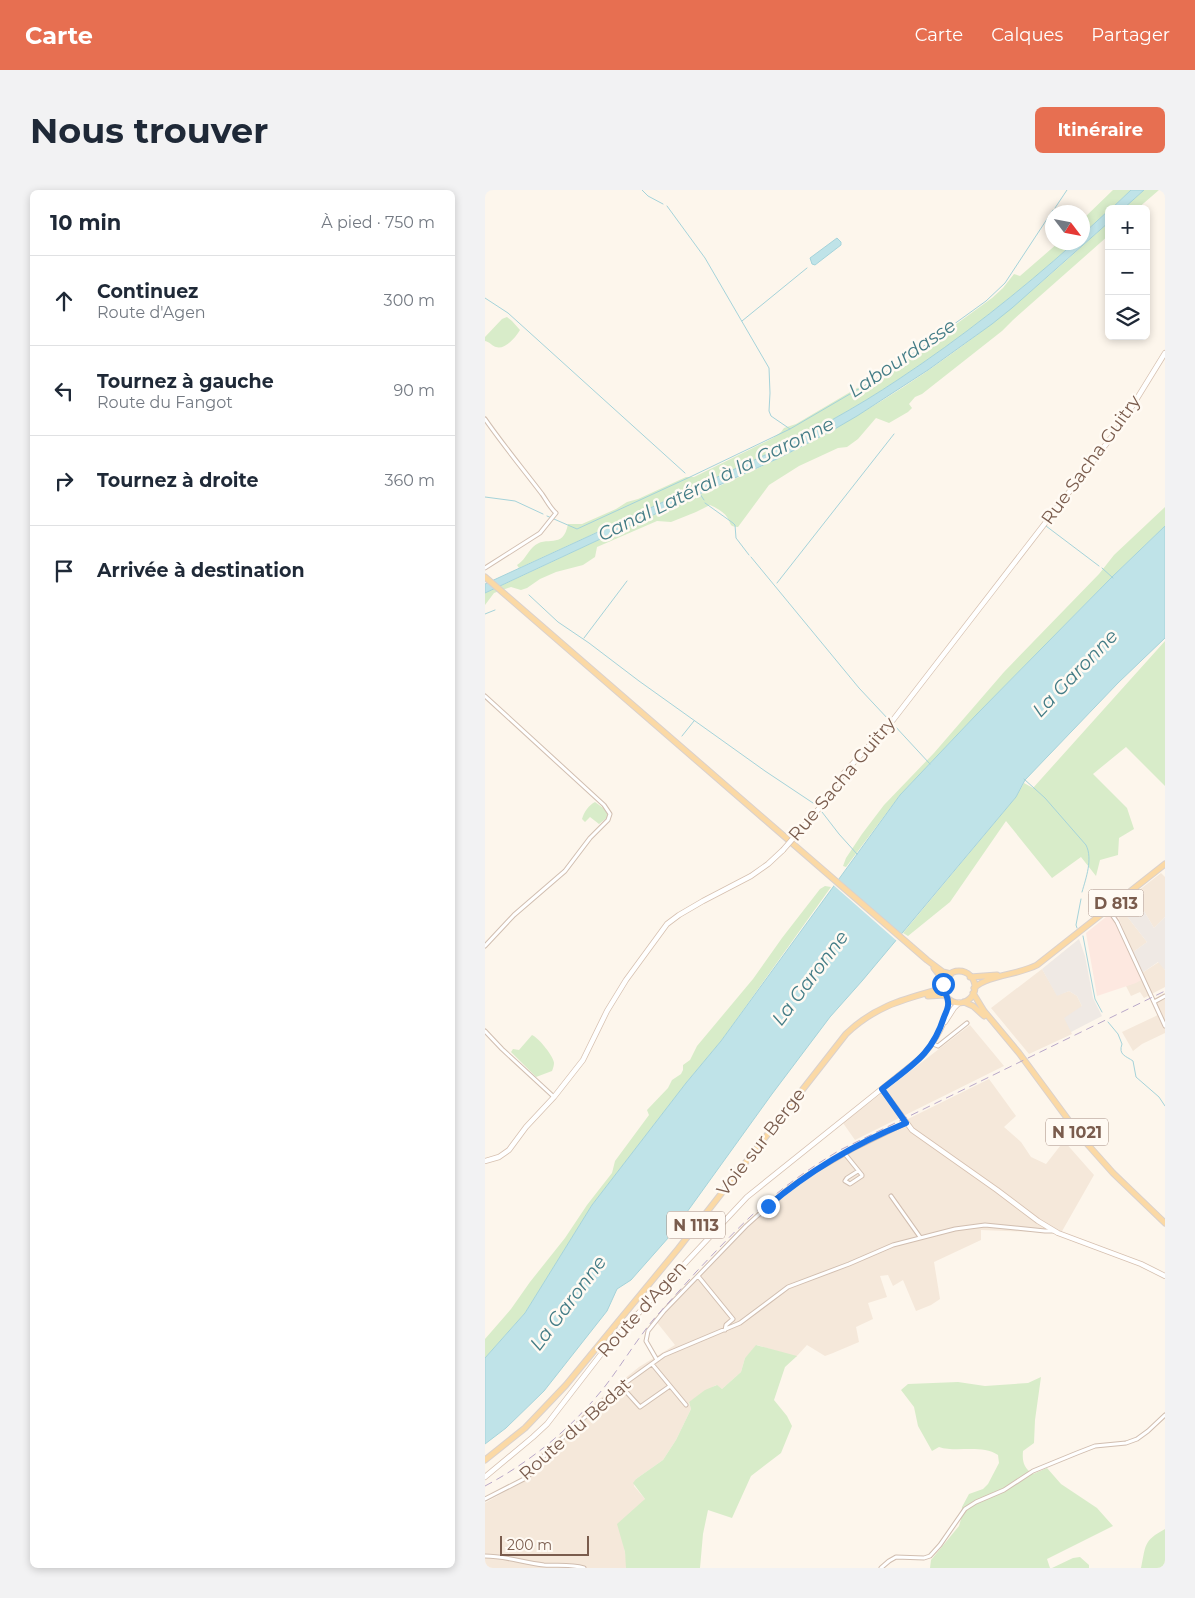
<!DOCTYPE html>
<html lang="fr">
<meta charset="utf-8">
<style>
:root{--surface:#fff;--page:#f2f2f3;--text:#1f2937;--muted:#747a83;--line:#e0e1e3;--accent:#e76f51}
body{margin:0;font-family:Montserrat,sans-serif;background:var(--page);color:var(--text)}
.controls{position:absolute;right:15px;top:15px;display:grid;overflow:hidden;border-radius:8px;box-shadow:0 2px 8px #0003}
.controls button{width:45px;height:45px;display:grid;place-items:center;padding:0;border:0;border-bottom:1px solid var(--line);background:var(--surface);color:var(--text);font:25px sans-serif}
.compass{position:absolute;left:560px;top:15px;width:45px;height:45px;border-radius:50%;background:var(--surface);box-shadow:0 2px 8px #0003;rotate:122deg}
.scale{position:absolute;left:15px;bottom:12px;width:89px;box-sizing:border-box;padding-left:5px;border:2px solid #7a5c4d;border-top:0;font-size:14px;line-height:18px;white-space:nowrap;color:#7a5c4d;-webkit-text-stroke:4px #fffaf3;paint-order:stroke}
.stop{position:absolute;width:15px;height:15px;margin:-11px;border:4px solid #1a73e8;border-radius:50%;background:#fff}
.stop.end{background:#1a73e8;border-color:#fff;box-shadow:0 1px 5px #0008}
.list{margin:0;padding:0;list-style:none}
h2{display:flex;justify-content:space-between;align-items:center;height:65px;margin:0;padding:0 20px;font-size:21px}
h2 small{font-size:16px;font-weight:400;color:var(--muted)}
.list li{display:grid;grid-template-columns:32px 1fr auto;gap:15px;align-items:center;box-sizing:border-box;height:90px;padding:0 20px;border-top:1px solid var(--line)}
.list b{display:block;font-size:19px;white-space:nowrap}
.list p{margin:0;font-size:16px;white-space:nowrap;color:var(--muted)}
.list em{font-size:16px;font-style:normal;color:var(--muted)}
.icon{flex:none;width:28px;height:28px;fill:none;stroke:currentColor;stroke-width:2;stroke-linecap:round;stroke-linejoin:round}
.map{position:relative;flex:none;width:680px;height:1378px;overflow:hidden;border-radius:8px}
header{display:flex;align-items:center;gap:30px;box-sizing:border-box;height:70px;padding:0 25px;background:var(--accent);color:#fff}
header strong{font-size:24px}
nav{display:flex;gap:28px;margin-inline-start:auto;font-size:18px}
.intro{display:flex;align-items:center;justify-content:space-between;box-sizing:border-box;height:120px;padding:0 30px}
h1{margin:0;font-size:35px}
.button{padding:12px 22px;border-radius:8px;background:var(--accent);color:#fff;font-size:18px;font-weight:700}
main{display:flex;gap:30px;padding:0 30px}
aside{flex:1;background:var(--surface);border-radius:8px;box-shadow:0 2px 8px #0003}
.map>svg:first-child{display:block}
.residential{fill:#f5e8da}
.commercial{fill:#fde8e0}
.industrial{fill:#efe9e4}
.green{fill:#d8ecc9}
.water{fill:#bfe3e8;stroke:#a5d3da}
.pier{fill:#fdf6ec}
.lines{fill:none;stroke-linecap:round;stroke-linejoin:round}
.stream{stroke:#a5d3da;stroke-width:1}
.street-casing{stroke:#d1beb0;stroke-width:5}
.secondary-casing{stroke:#d6c0b0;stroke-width:6}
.primary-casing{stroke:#dad1cd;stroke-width:7}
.street{stroke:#fff;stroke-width:3}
.secondary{stroke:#fff;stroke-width:4.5}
.primary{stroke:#fbd9a5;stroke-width:5}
.rail{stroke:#b9a8c9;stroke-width:1;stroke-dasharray:8 5;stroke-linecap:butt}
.secondary-bridge-casing{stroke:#d6c0b0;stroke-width:6;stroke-linecap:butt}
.secondary-bridge{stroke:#fff;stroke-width:4.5}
.route{stroke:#1a73e8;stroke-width:6}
.labels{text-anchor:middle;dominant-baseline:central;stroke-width:5;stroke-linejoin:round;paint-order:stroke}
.shield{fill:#fffaf3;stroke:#a28b7f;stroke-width:1}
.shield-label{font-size:16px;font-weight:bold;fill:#7a5c4d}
.street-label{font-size:18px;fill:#7a5c4d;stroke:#fffaf3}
.water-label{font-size:19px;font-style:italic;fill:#437c86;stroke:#fffaf3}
</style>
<header>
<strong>Carte</strong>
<nav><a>Carte</a><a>Calques</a><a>Partager</a></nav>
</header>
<div class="intro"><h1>Nous trouver</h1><a class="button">Itinéraire</a></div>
<main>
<aside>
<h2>10 min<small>À pied · 750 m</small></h2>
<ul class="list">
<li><svg class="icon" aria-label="ahead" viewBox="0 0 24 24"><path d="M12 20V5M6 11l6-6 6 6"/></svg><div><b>Continuez</b><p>Route d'Agen</p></div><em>300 m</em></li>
<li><svg class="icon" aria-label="left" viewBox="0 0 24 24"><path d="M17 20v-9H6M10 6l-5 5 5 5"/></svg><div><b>Tournez à gauche</b><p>Route du Fangot</p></div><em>90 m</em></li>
<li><svg class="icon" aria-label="right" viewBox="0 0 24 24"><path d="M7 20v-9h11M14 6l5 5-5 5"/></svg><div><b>Tournez à droite</b></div><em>360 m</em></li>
<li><svg class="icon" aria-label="arrive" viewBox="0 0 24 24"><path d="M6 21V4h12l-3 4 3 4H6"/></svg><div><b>Arrivée à destination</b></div></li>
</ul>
</aside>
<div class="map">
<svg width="680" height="1378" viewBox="0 0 680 1378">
<rect width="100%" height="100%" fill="#fdf6ec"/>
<path class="residential" d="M676,683L680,687V727L669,738L649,704Z
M634,716L662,752L647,763L631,721V719Z
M674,772L680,780V797L659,808L655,802L646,806L641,796L656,790L657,783Z
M557,779L572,805L584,801L592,806L597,816L586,842L587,844L544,864L506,818Z
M680,803V843L657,854L648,861L637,842L673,825L666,811Z
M485,835L519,876L370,950L358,933Z
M504,889L531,926L519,937L536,952L546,967L561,974L579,951L609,985L576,1043L496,1040V1050L449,1072L455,1109L446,1115L431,1121L418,1090L408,1096L403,1085L395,1086L402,1107L383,1113L388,1129L371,1137L374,1152L348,1163L340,1166L322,1155L311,1167L272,1155L260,1168L256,1182L237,1199L231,1195L204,1212L206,1219L191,1250L178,1270L151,1289L149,1296L160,1309L138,1351L142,1374L141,1378H0V1313L47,1286L55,1275L52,1266L92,1231L106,1216L154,1177L190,1155L170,1130L260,1033L286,1010L314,988L354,963Z"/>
<path class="commercial" d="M631,719V722L647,763L657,783L656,790L651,793L612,806L601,743Z"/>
<path class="industrial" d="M649,704L669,738L680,727V780L673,772L657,783L647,763L662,752L634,716Z
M594,749L600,766L608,808L617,826L586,842L579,828L597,816L592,806L584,801L572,806L557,779Z"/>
<path class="green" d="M628,0H646L626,19H624V20L598,44V29Z
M659,0H674L652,19H638Z
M624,32V45L528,130L517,141L437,204L430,207L424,214L427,218L423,222L404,233L391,228L373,249L362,257L353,258L314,276L284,295L253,337C244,337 246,333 242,327C239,322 230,317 225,315L211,322L186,332L172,331L112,357L110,367L98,375L71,382L55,389L42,398L36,400L26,397L9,403L0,415V403C53,379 105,353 158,330C222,301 288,274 349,239C411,204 472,163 527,117C560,90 592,61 624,32Z
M573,53H589C534,102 476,148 414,189C371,218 324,243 278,266L34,378L32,375C39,371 42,363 48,357C61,344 78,361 83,334H97L131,319L142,312L153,309L201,287H209L288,248L296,242L299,238L311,234L372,198L390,191L437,159L507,108L518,98L529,84L535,86Z
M22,127L27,131L35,140C31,147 20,160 11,157C7,156 5,152 0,151V147L17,129Z
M680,317V336L627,387L491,525L415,605L361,677L358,676L361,668L377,644L399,615L449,563L519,482L614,384L629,365Z
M680,451V596L641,557L608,584L642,618L649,639L634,648L633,665L615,670L611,686L596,667L567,688L521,631L465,712L423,746L418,743L531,607L539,593L548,598Z
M110,612L121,620L123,627L114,634L105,627L100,632L97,629C99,622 104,615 110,612Z
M340,696L346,697L236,851L201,893L107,1015L40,1123L0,1168V1149L26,1119L45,1092L80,1048L102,1015L127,983L130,971L164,925L162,920L183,898L187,890L196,884L198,880V875L205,870L212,856L268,789L297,748L335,699Z
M47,845C54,848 69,867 69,873C69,876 68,878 67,881L51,887L26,862L28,859L34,860Z
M271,1155L312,1166L300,1177L289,1210L302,1226L307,1236L296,1263L266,1286L247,1328L223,1320L218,1344L215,1378H141L140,1362L132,1334L160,1309L148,1293L151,1289L178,1270L191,1250L206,1219L204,1212L220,1200L232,1195L237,1199L256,1182L260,1168Z
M556,1187L550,1230L549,1253L538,1261C537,1272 539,1278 548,1284L562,1278L576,1294L612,1318L628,1336L562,1369L565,1378H445L446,1370L474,1336L476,1329L477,1317L484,1304L498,1299L503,1294L514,1273L513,1265C496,1254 471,1263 454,1257L447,1261L433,1236L429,1217L416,1200L423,1194L473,1192L500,1196L543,1193Z
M680,1339V1378H656C661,1355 658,1351 680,1339Z
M595,1367L604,1375V1378H567L588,1368Z"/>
<path class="water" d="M646,0H659L638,19H626Z
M624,20V32L527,118L507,134L443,180L372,226L348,240L294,268L124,345L0,403V394L278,266C324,243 371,218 414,189C476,148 534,102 589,53L598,52V44Z
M352,48L356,52V55L330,75L327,74L325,68Z
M680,336V448L633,493L540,590L531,607L377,791L345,827L287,904L184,1047L146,1090L132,1099L122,1121L59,1201L21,1238L0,1254V1168L40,1123L107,1015L201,893L236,851L415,605L491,525L627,387Z"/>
<path class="pier" d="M351,687L418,746L413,752L346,693Z"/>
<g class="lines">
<path class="stream" d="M157,0L163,6L178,14
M182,16L220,68L284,178L285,203L284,221L286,226L305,239L394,187L436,158L501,111L520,93L568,20
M570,18L582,0
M0,108L23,123L200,283
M257,131L322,78
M215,304L219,310
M0,307L30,311L58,324
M220,313L248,333L250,335L251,348L264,365
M62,326L92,339L205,287L305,239
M561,336L614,376
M266,367L374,498L404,530
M617,378L628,388
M292,393L409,244
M44,405L73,432L104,453L154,491L280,581L331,615
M0,424L10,420
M99,448L142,391
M408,534L445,574
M197,546L209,531
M539,589L560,608L601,655C608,669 601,688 597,702
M337,622L354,644L372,664
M592,738L591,735L596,709
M598,746L610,809L617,822
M623,832L633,844L637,854C633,865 641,866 648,871L651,887L674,907L680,916"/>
<defs>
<path id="street" d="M0,229C18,255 38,279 57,304C62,311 65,318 71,323L55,343L0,378
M0,506L119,615L125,624L123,630L105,648L80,681L29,725L0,756
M623,719L632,732L680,836
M669,812L680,806
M0,841L17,859L69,907
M448,854L453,856L482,833
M360,964L377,985V986L365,994L360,991L362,988L373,981
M406,1006L435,1047
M213,1086L248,1129L241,1135L240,1140
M172,1170L161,1151L163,1141L179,1121L261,1036L300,1001L321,986L368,959L421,933
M167,1174L201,1215
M136,1196L155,1217L185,1196
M0,1309L39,1289L48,1282L60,1264L111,1217L136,1196L179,1165L255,1133L303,1097L364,1074L408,1055L470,1039L500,1035L560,1041H568
M0,1366C21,1366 39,1373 59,1375C73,1376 86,1374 99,1378
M396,1378L404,1371L411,1367L439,1368L445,1366L455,1355L480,1319L491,1312L519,1300L548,1281L592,1263L610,1256L641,1253L652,1249L663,1241L680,1225"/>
<path id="secondary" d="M311,645L338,614L359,583L408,530L622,253L635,236L680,163
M460,832L469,818L474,813
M397,899L427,940L512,1000L553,1031L573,1043L656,1074L680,1086
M0,971L14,967L24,960L41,937L69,907L98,870L122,821L141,790L182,734L194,725L218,711L266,686L283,674L298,660
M0,1287L48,1247L62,1234L120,1159L262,1007L434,869C447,857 466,827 463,808"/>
<path id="primary" d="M0,387L442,770L458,782L466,784
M449,778L459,791
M458 797a16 16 0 1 1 32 0a16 16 0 1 1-32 0Z
M485,787L512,785
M489,798C503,785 533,785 552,775L680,674
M488,803L499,821L534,863L596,947L628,983L680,1033
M443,806L460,805
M479,812L488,816L499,826
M0,1270L40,1238L81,1195L193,1059L361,844C389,817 416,810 452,800L458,797"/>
</defs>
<use href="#street" class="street-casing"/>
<use href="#secondary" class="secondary-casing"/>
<use href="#primary" class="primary-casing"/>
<use href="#street" class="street"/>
<use href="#secondary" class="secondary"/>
<use href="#primary" class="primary"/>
<path class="rail" d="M0,1296C47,1271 88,1237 121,1195C137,1174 151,1151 168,1130C182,1114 197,1098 211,1082C235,1057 258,1032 284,1010C306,991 330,975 355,960L680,801"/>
<defs>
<path id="secondary-bridge" d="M298,660L311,645"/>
</defs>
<use href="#secondary-bridge" class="secondary-bridge-casing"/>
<use href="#secondary-bridge" class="secondary-bridge"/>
</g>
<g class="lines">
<path class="route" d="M283,1016C324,981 372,953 421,933L397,899C427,875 447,865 459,827C461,822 464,817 463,812C463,805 458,803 458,794"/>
</g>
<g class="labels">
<g class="shield">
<rect x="603.5" y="699.5" width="55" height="27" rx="4"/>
<rect x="561" y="928.5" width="62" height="27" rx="4"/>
<rect x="182" y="1021.5" width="58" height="27" rx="4"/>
</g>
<g class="shield-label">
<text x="631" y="713">D 813</text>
<text x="592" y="942">N 1021</text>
<text x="211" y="1035">N 1113</text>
</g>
<g class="street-label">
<text transform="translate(606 270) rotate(-54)">Rue Sacha Guitry</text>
<text transform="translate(357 589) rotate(-50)">Rue Sacha Guitry</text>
<text transform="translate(276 952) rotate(-52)">Voie sur Berge</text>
<text transform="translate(157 1119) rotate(-48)">Route d'Agen</text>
<text transform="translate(90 1239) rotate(-42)">Route du Bedat</text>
</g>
<g class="water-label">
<text transform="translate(417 168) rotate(-34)">Labourdasse</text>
<text transform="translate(231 289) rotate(-26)">Canal Latéral à la Garonne</text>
<text transform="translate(590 483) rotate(-46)">La Garonne</text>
<text transform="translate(325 788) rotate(-53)">La Garonne</text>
<text transform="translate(83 1113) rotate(-53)">La Garonne</text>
</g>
</g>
</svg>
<div class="controls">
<button>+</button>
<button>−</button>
<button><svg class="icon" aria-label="layers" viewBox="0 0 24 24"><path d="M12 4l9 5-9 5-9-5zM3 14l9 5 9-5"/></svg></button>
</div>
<svg class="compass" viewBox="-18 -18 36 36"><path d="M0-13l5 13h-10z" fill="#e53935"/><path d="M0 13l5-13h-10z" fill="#747a83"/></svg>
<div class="scale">200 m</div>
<div class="stop" style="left:458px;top:794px"></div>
<div class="stop end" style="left:283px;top:1016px"></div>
</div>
</main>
